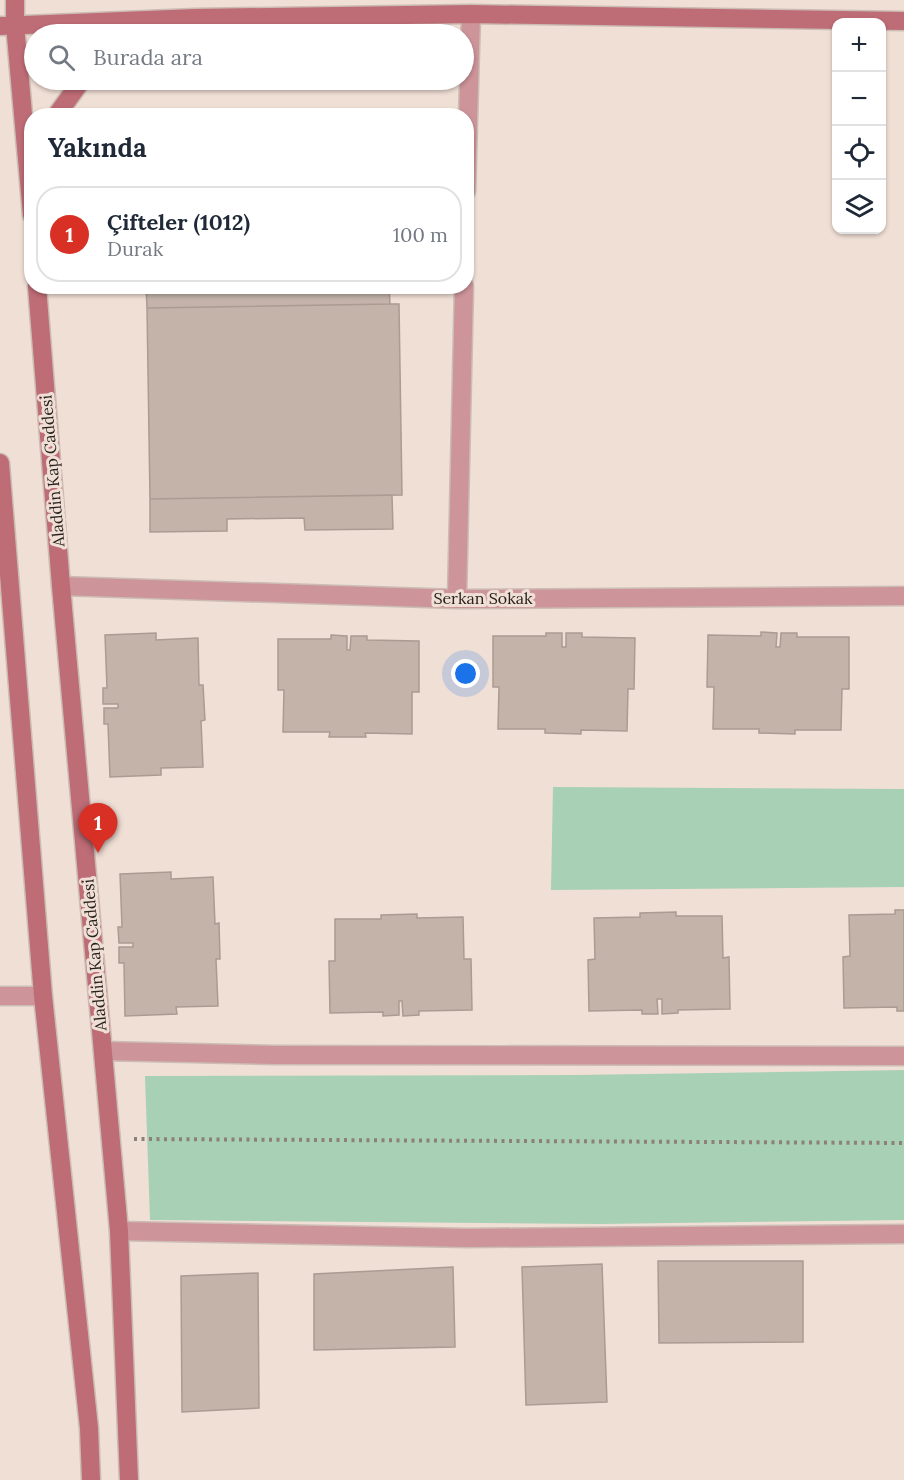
<!DOCTYPE html>
<html lang="tr">
<meta charset="utf-8">
<style>
:root{--surface:#fff;--page:#f6f6f7;--text:#1f2937;--muted:#747a83;--line:#e0e1e3;--accent:#d93025}
body{margin:0;font-family:Lora,serif;background:var(--page);color:var(--text)}
.controls{position:absolute;right:18px;top:18px;display:grid;overflow:hidden;border-radius:12px;box-shadow:0 2px 4px #0004}
.controls button{width:54px;height:54px;display:grid;place-items:center;padding:0;border:0;border-bottom:2px solid var(--line);background:var(--surface);color:var(--text);font:30px sans-serif}
.you{position:absolute;left:466px;top:674px;width:21px;height:21px;margin:-15px;border:4px solid #fff;border-radius:50%;background:#1a73e8;box-shadow:0 0 0 9px #1a73e833}
.badge{display:grid;place-items:center;width:39px;height:39px;border-radius:50%;background:var(--accent);color:#fff;font-size:20px;font-weight:700}
.pin{position:absolute;translate:-50% -50px;filter:drop-shadow(0 2px 3px #0008)}
.pin::after{content:'';position:absolute;top:32px;width:21px;height:18px;background:inherit;clip-path:polygon(0 0,100% 0,50% 100%)}
.list{margin:0;padding:0;list-style:none}
h2{display:flex;justify-content:space-between;align-items:center;height:78px;margin:0;padding:0 24px;font-size:26px}
h2 small{font-size:20px;font-weight:400;color:var(--muted)}
.list li{display:grid;grid-template-columns:39px 1fr auto;gap:18px;align-items:center;box-sizing:border-box;height:96px;margin:0 12px 12px;padding:0 12px;border:2px solid var(--line);border-radius:24px}
.list b{display:block;font-size:22px;white-space:nowrap}
.list p{margin:0;font-size:20px;white-space:nowrap;color:var(--muted)}
.list em{font-size:20px;font-style:normal;color:var(--muted)}
.icon{flex:none;width:33px;height:33px;fill:none;stroke:currentColor;stroke-width:2;stroke-linecap:round;stroke-linejoin:round}
.map{position:relative;flex:none;width:904px;height:1480px;overflow:hidden}
.search{position:absolute;background:var(--surface);box-shadow:0 2px 4px #0004;left:24px;top:24px;width:450px;height:66px;display:flex;align-items:center;gap:15px;box-sizing:border-box;padding:0 21px;border-radius:33px;color:var(--muted);font-size:22px}
.panel{position:absolute;background:var(--surface);box-shadow:0 2px 4px #0004;left:24px;top:108px;width:450px;height:186px;border-radius:24px}
.map>svg:first-child{display:block}
.green{fill:#a7d0b4}
.building{fill:#c3b3a9;stroke:#ab9b92;stroke-width:1.5}
.lines{fill:none;stroke-linecap:round;stroke-linejoin:round}
.street-casing{stroke:#ccbdb4;stroke-width:21}
.secondary-casing{stroke:#ccbdb4;stroke-width:21}
.path{stroke:#8c8079;stroke-width:4;stroke-dasharray:3 4.5;stroke-linecap:butt}
.street{stroke:#cd949a;stroke-width:18}
.secondary{stroke:#be6c76;stroke-width:18}
.labels{text-anchor:middle;dominant-baseline:central;stroke-width:6;stroke-linejoin:round;paint-order:stroke}
.street-label{font-size:16px;fill:#27211d;stroke:#f0dfd5}
</style>
<div class="map">
<svg width="904" height="1480" viewBox="0 0 904 1480">
<rect width="100%" height="100%" fill="#f0dfd5"/>
<path class="green" d="M553,787L904,789V887L551,890Z
M904,1070V1220L599,1224L150,1220L145,1076L576,1075Z"/>
<path class="building" d="M146,286H389L390,304L147,308Z
M390,304H399L402,495L150,499L147,308Z
M392,495L393,529L305,530L304,518L227,519V531L150,532V499Z
M761,632L777,633L776,647H780L781,633H797V637H849V689H842L841,730H795V734L759,733V729H713L714,687H707L708,635L761,636Z
M156,633V640L198,638L199,685H203L205,720L201,721L203,767L161,768V775L110,777L108,724H104V708H118V704H103V688H107L105,635Z
M546,633H562V647H566V633H582V637L635,638L634,689H628L627,731L581,730V734L545,733V729H498L499,687H493V636H546Z
M331,635L347,636V650H350L351,636H367V640L419,641V692H412V734L365,733L366,737H329L330,732H283L284,690H278V639H331Z
M171,872V879L213,877L215,924L219,923L220,959H216L218,1006L176,1007L177,1014L125,1016L124,963H119V947H133V943H119L118,927H122L120,874Z
M895,910H904V1011H897V1007L844,1008L843,957L850,956L849,915L895,914Z
M676,912V916H722L723,958L729,957L730,1009L678,1010V1013L662,1014V999H657L658,1014H642V1010L589,1011L588,960L595,959L594,918L640,917V913Z
M417,914V918L463,917L464,959H471L472,1010L419,1011V1015L403,1016L402,1001H399V1015L383,1016V1012L330,1013L329,961H335V919H381V915Z
M658,1261H803V1342L659,1343Z
M602,1264L607,1402L526,1405L522,1267Z
M453,1267L455,1347L314,1350V1274Z
M258,1273L259,1408L182,1412L181,1276Z"/>
<g class="lines">
<defs>
<path id="street" d="M466,191L471,14
M61,586L457,599L904,596
M457,599L464,286
M0,996H43
M103,1051L275,1055L904,1056
M119,1231L468,1238L904,1234"/>
<path id="secondary" d="M15,0V25L32,215
M0,26L195,18L471,14L904,21
M152,34L181,23
M56,116L82,80
M37,286L61,586L119,1231L129,1480
M0,463L43,996L89,1428L91,1480"/>
</defs>
<use href="#street" class="street-casing"/>
<use href="#secondary" class="secondary-casing"/>
<path class="path" d="M134,1139L904,1143"/>
<use href="#street" class="street"/>
<use href="#secondary" class="secondary"/>
</g>
<g class="labels">
<g class="street-label">
<text transform="translate(52 471) rotate(-95)">Aladdin Kap Caddesi</text>
<text x="483" y="598">Serkan Sokak</text>
<text transform="translate(94 955) rotate(-95)">Aladdin Kap Caddesi</text>
</g>
</g>
</svg>
<div class="controls">
<button>+</button>
<button>−</button>
<button><svg class="icon" aria-label="locate" viewBox="0 0 24 24"><circle cx="12" cy="12" r="6"/><path d="M12 2v4M12 18v4M2 12h4M18 12h4"/></svg></button>
<button><svg class="icon" aria-label="layers" viewBox="0 0 24 24"><path d="M12 4l9 5-9 5-9-5zM3 14l9 5 9-5"/></svg></button>
</div>
<div class="you"></div>
<div class="pin badge" style="left:98px;top:853px">1</div>
<div class="search"><svg class="icon" aria-label="search" viewBox="0 0 24 24"><circle cx="10" cy="10" r="6"/><path d="M15 15l6 6"/></svg>Burada ara</div>
<section class="panel">
<h2>Yakında<small></small></h2>
<ul class="list">
<li><span class="badge">1</span><div><b>Çifteler (1012)</b><p>Durak</p></div><em>100 m</em></li>
</ul>
</section>
</div>
